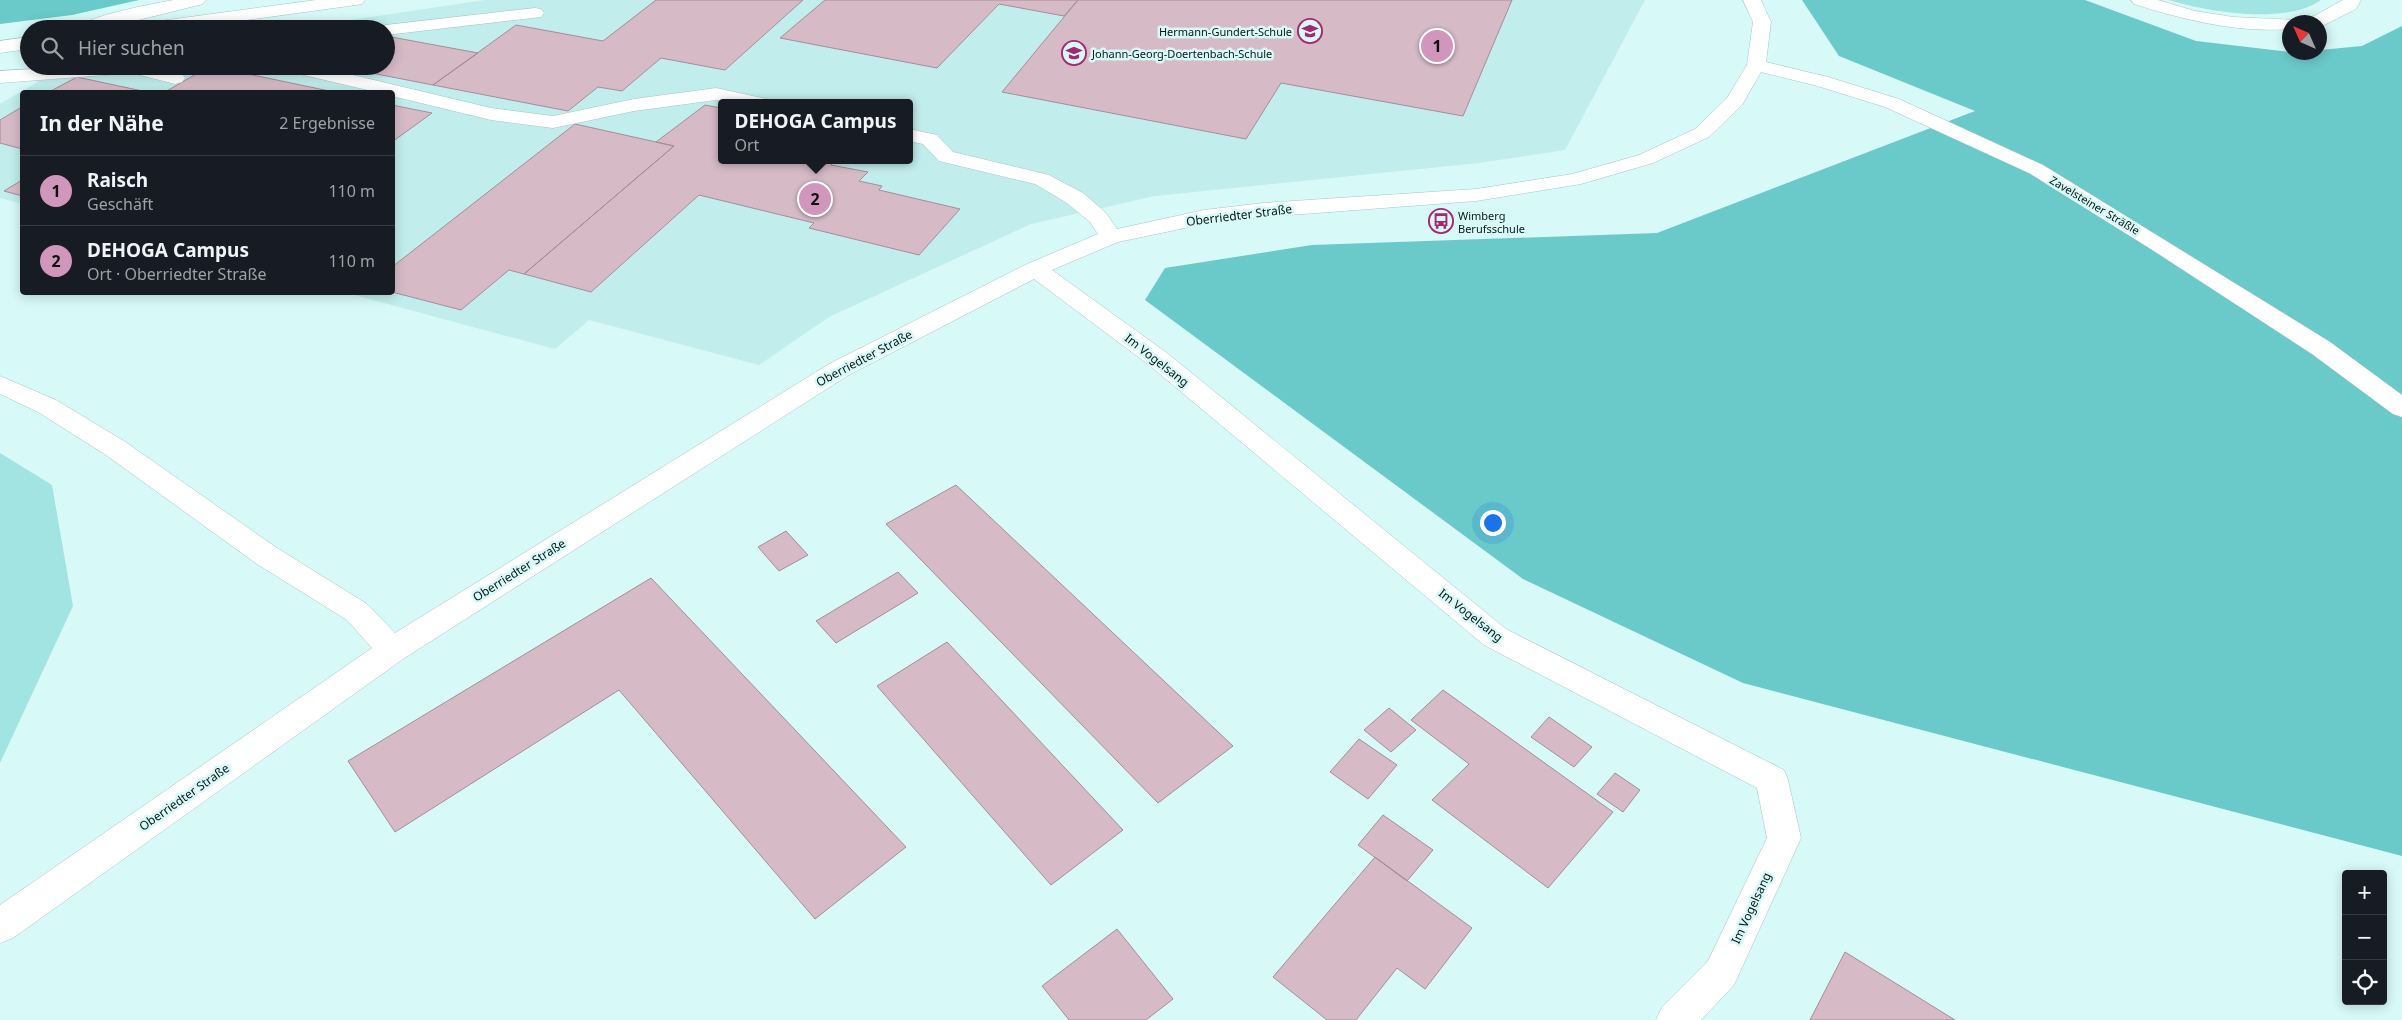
<!DOCTYPE html>
<html lang="de">
<meta charset="utf-8">
<style>
:root{--surface:#171b24;--page:#20242c;--text:#f1f3f6;--muted:#9ea1a6;--line:#363941;--accent:#d096bb}
body{margin:0;font-family:"Noto Sans",sans-serif;background:var(--page);color:var(--text)}
.controls{position:absolute;right:15px;bottom:15px;display:grid;overflow:hidden;border-radius:5px;box-shadow:0 2px 12px #0003}
.controls button{width:45px;height:45px;display:grid;place-items:center;padding:0;border:0;border-bottom:1px solid var(--line);background:var(--surface);color:var(--text);font:25px sans-serif}
.compass{position:absolute;left:2282px;top:15px;width:45px;height:45px;border-radius:50%;background:var(--surface);box-shadow:0 2px 12px #0003;rotate:315deg}
.you{position:absolute;left:1492px;top:522px;width:18px;height:18px;margin:-12px;border:4px solid #fff;border-radius:50%;background:#1a73e8;box-shadow:0 0 0 8px #1a73e833}
.badge{display:grid;place-items:center;width:32px;height:32px;border-radius:50%;background:var(--accent);color:#111;font-size:16px;font-weight:700}
.pin{position:absolute;translate:-50% -50%;border:2px solid #fff;box-shadow:0 1px 5px #0006}
.popup{position:absolute;left:718px;top:99px;width:195px;height:65px;box-sizing:border-box;display:grid;place-content:center;border-radius:5px;background:var(--surface);filter:drop-shadow(0 1px 4px #0005);font-size:16px;white-space:nowrap;color:var(--muted)}
.popup b{font-size:19px;color:var(--text)}
.popup::after{content:'';position:absolute;left:50%;top:100%;margin-left:-10px;border:10px solid transparent;border-top-color:var(--surface)}
.list{margin:0;padding:0;list-style:none}
h2{display:flex;justify-content:space-between;align-items:center;height:65px;margin:0;padding:0 20px;font-size:21px}
h2 small{font-size:16px;font-weight:400;color:var(--muted)}
.list li{display:grid;grid-template-columns:32px 1fr auto;gap:15px;align-items:center;box-sizing:border-box;height:70px;padding:0 20px;border-top:1px solid var(--line)}
.list b{display:block;font-size:19px;white-space:nowrap}
.list p{margin:0;font-size:16px;white-space:nowrap;color:var(--muted)}
.list em{font-size:16px;font-style:normal;color:var(--muted)}
.icon{flex:none;width:28px;height:28px;fill:none;stroke:currentColor;stroke-width:2;stroke-linecap:round;stroke-linejoin:round}
.map{position:relative;flex:none;width:2402px;height:1020px;overflow:hidden}
.search{position:absolute;background:var(--surface);box-shadow:0 2px 12px #0003;left:20px;top:20px;width:375px;height:55px;display:flex;align-items:center;gap:12px;box-sizing:border-box;padding:0 18px;border-radius:28px;color:var(--muted);font-size:19px}
.panel{position:absolute;background:var(--surface);box-shadow:0 2px 12px #0003;left:20px;top:90px;width:375px;height:205px;border-radius:5px}
.map>svg:first-child{display:block}
.built{fill:#c1edec;fill-rule:evenodd}
.green{fill:#a2e4e2}
.forest{fill:#6acac9}
.building{fill:#d6bbc7;stroke:#a68c98}
.lines{fill:none;stroke-linecap:round;stroke-linejoin:round}
.minor-casing{stroke:#a6c6c5;stroke-width:1}
.minor{fill:#fff;fill-rule:evenodd}
.labels{text-anchor:middle;dominant-baseline:central;stroke-width:5;stroke-linejoin:round;paint-order:stroke}
.far-poi-label{font-size:11px;fill:#0a1716;stroke:#d7f9f8;text-anchor:start}
.far-street-label{font-size:11px;fill:#0a1716;stroke:#d7f9f8}
.street-label{font-size:12px;fill:#0a1716;stroke:#d7f9f8}
</style>
<div class="map">
<svg width="2402" height="1020" viewBox="0 0 2402 1020">
<rect width="100%" height="100%" fill="#d7f9f8"/>
<path class="built" d="M485,0H1645L1565,150L1479,163L1155,196L1031,224L829,317L759,365L589,320L555,349L347,293L392,292V92H22V204L0,198V104L65,66H386V29H290ZM721,103H909V160H721Z"/>
<path class="green" d="M2169,0H2321C2286,25 2208,12 2169,0Z
M0,453L52,485L73,606L0,763Z"/>
<path class="forest" d="M0,0H139L72,15L0,24Z
M1802,0H2085L2196,41L2290,52H2320V50L2362,46L2402,26V856L1743,683L1523,579L1145,300L1165,268L1312,245L1657,233L1975,111L1839,56Z"/>
<path class="building" d="M656,0H803L725,70L661,58L622,91L598,87L568,111L433,85L516,25L603,41Z
M825,0H1078L1064,16L999,4L937,68L780,38Z
M1078,0H1512L1463,116L1281,83L1246,139L1002,92Z
M386,36L478,53L433,85L335,66H386Z
M210,66L334,92H165Z
M77,77L147,92H49Z
M392,105L432,113L392,142Z
M705,105L721,108V160H836L831,165L868,172L859,181L882,186L879,190L960,209L919,255L809,228L814,223L699,195L591,292L524,274L674,146L656,142Z
M22,107V149L0,143V120Z
M575,124L674,146L524,274L509,270L461,310L392,292V267Z
M22,180V196L4,191Z
M956,485L1233,746L1158,803L886,524Z
M786,531L808,555L779,571L758,547Z
M898,572L918,593L836,643L816,621Z
M651,578L906,847L815,919L619,690L395,832L348,761Z
M947,642L1123,830L1051,885L877,686Z
M1443,690L1613,812L1548,888L1432,800L1469,764L1411,720Z
M1389,708L1416,730L1391,752L1364,730Z
M1549,717L1592,747L1574,767L1531,737Z
M1359,739L1397,765L1368,799L1330,772Z
M1615,773L1640,790L1623,812L1597,794Z
M1383,815L1433,850L1407,881L1358,845Z
M1375,857L1472,928L1425,989L1397,968L1356,1020H1327L1273,977Z
M1117,929L1173,999L1146,1020H1069L1042,986Z
M1845,952L1955,1020H1810Z"/>
<g class="lines">
<defs>
<path id="minor" d="M173,0H206L203,4L102,29H77C87,15 154,4 173,0Z
M316,0H365L362,4L356,5L181,29H129L132,25L138,24Z
M1743,0H1761L1771,22L1766,62L1828,77L1899,99L2043,165L2330,342L2402,395V417L2393,414L2312,354L2154,251L2029,173L1885,107L1814,85L1761,72L1742,105L1709,137L1653,163L1581,184L1476,201L1263,217L1204,224L1118,242L1052,270L1167,353L1506,629L1784,770L1788,780L1801,838L1734,985L1701,1020H1656L1662,1007L1708,961L1767,838L1757,788L1484,645L1149,365L1034,279L847,376L403,659L13,938L0,943V905L372,648L347,620L257,564L106,455L38,412L0,394V376L56,400L124,441L277,548L367,604L395,633L829,364L1027,264L1098,234L1090,222L1067,203L1035,184L939,161L923,144L909,141V129L937,135L953,152L1049,175L1083,193L1106,213L1117,229L1204,210L1263,203L1476,189L1572,174L1639,155L1695,129L1727,98L1747,65L1753,22Z
M2131,0H2158L2195,11L2233,17L2296,20L2314,16L2343,0H2361L2356,9L2324,25L2320,26V22H2290V29C2236,33 2185,20 2134,4Z
M535,8L541,9L544,13L541,17L386,35V29H378L386,25Z
M29,37V49L0,53V41Z
M85,66H152L182,74L185,78L182,82L175,84L132,73L0,83V71Z
M290,66H315L491,108L553,116L634,99L716,88L766,99L769,103H730L716,100L634,111L553,128L491,120L392,96V92H376L291,72Z"/>
</defs>
<use href="#minor" class="minor-casing"/>
<use href="#minor" class="minor"/>
</g>
<defs>
<symbol id="school-ring" viewBox="-11 -11 22 22"><circle r="9.5" fill="#d7f9f8" stroke="#a72572" stroke-width="1.5"/><path d="M0-5L7-2L0 1L-7-2ZM-4 1L0 2.5L4 1V4Q0 6-4 4Z" fill="#a72572"/></symbol>
<symbol id="bus-ring" viewBox="-11 -11 22 22"><circle r="9.5" fill="#d7f9f8" stroke="#a72572" stroke-width="1.5"/><path d="M-5-6H5V4H4V6H2V4H-2V6H-4V4H-5ZM-3.5-4V0h7V-4ZM-3.5 1.2v1.5H-2V1.2ZM2 1.2v1.5H3.5V1.2Z" fill="#a72572"/></symbol>
</defs>
<g fill-rule="evenodd">
<use href="#school-ring" x="1296" y="17" width="28" height="28"/>
<use href="#school-ring" x="1060" y="39" width="28" height="28"/>
<use href="#bus-ring" x="1427" y="207" width="28" height="28"/>
</g>
<g class="labels">
<g class="far-poi-label">
<text x="1292" y="31" text-anchor="end">Hermann-Gundert-Schule</text>
<text x="1092" y="53">Johann-Georg-Doertenbach-Schule</text>
<text x="1458" y="215">Wimberg<tspan x="1458" dy="13">Berufsschule</tspan></text>
</g>
<g class="far-street-label">
<text transform="translate(2095 205) rotate(31)">Zavelsteiner Sträßle</text>
</g>
<g class="street-label">
<text transform="translate(1239 215) rotate(-7)">Oberriedter Straße</text>
<text transform="translate(864 358) rotate(-28)">Oberriedter Straße</text>
<text transform="translate(1157 360) rotate(38)">Im Vogelsang</text>
<text transform="translate(519 570) rotate(-32)">Oberriedter Straße</text>
<text transform="translate(1471 615) rotate(38)">Im Vogelsang</text>
<text transform="translate(184 797) rotate(-35)">Oberriedter Straße</text>
<text transform="translate(1751 908) rotate(-65)">Im Vogelsang</text>
</g>
</g>
</svg>
<div class="controls">
<button>+</button>
<button>−</button>
<button><svg class="icon" aria-label="locate" viewBox="0 0 24 24"><circle cx="12" cy="12" r="6"/><path d="M12 2v4M12 18v4M2 12h4M18 12h4"/></svg></button>
</div>
<svg class="compass" viewBox="-18 -18 36 36"><path d="M0-13l5 13h-10z" fill="#e53935"/><path d="M0 13l5-13h-10z" fill="#9ea1a6"/></svg>
<div class="you"></div>
<div class="pin badge" style="left:1437px;top:46px">1</div>
<div class="pin badge" style="left:815px;top:199px">2</div>
<div class="popup"><b>DEHOGA Campus</b>Ort</div>
<div class="search"><svg class="icon" aria-label="search" viewBox="0 0 24 24"><circle cx="10" cy="10" r="6"/><path d="M15 15l6 6"/></svg>Hier suchen</div>
<section class="panel">
<h2>In der Nähe<small>2 Ergebnisse</small></h2>
<ul class="list">
<li><span class="badge">1</span><div><b>Raisch</b><p>Geschäft</p></div><em>110 m</em></li>
<li><span class="badge">2</span><div><b>DEHOGA Campus</b><p>Ort · Oberriedter Straße</p></div><em>110 m</em></li>
</ul>
</section>
</div>
